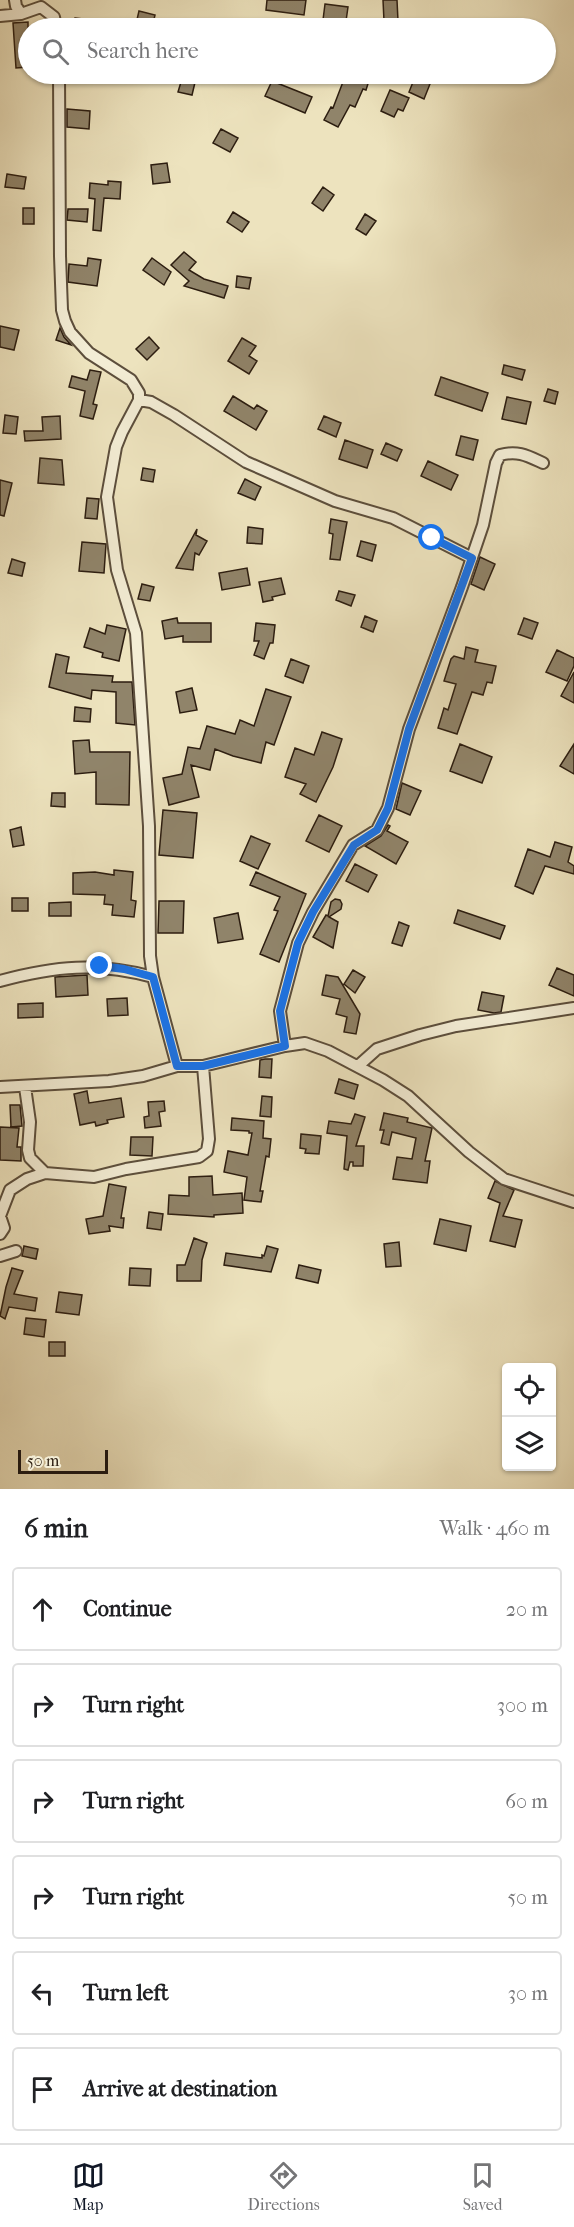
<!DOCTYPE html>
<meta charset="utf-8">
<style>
:root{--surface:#fff;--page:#f6f6f6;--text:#202124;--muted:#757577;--line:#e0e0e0;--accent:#111827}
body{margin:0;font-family:"IM FELL French Canon",serif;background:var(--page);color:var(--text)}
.controls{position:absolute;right:18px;bottom:18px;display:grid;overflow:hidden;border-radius:6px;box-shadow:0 2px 4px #0004}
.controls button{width:54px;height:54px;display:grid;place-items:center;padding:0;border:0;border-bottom:2px solid var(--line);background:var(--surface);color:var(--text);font:30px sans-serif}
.scale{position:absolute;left:18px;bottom:15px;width:90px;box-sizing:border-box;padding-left:6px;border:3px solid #2c1d10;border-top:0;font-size:16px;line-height:21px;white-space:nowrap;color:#2c1d10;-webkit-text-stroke:4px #f3edd5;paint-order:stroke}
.stop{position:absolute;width:18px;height:18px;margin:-14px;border:4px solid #1a73e8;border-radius:50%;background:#fff}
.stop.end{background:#1a73e8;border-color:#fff;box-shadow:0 2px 6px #0008}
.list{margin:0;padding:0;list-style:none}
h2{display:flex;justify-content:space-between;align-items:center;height:78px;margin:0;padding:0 24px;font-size:26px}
h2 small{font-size:20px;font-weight:400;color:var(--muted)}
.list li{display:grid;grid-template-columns:39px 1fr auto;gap:18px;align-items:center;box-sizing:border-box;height:84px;margin:0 12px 12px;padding:0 12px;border:2px solid var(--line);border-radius:6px}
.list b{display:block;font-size:22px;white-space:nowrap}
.list em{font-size:20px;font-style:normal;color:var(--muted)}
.icon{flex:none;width:33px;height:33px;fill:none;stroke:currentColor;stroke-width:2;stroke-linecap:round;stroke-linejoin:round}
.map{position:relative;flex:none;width:574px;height:1489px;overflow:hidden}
.search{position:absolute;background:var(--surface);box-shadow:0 2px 4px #0004;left:18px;right:18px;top:18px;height:66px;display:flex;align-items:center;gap:15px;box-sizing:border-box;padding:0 21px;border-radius:33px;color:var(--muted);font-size:22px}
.sheet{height:654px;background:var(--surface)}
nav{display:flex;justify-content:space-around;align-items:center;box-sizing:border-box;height:84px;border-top:2px solid var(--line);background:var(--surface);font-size:16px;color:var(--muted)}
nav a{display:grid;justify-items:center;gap:3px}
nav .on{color:var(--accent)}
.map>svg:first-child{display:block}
.building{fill:#90846a;stroke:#2c1d10;stroke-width:1.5}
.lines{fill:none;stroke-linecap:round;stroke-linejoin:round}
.street-casing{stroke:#5c4e3c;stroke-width:14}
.street{stroke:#f3edd5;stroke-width:10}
.route{stroke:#1a73e8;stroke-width:8}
</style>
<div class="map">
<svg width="574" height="1489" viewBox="0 0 574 1489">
<rect width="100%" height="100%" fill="#ede3be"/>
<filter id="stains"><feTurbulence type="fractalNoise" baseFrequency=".00333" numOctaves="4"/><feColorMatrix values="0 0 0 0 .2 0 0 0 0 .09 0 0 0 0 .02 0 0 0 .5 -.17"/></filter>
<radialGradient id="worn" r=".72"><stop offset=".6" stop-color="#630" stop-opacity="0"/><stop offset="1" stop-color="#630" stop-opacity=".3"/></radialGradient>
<path class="building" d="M267,0H306L304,15L266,10Z
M383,0H397L398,21H384Z
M325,4L348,7L345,28H322Z
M139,11L155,15L152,28H135Z
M75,18L91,20L90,28H74Z
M28,22V67L16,68L13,23Z
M160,74H197L192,95L178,92L181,82L160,75Z
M346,74H371L366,90L363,89L355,107L350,105L338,127L324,120L331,107L333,108Z
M415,77L430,84L424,99L409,92Z
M272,81L312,97L305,113L265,96Z
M390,90L409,98L403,111L398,109L394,117L381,111Z
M67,109L90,111L89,129L67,127Z
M221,129L238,138L230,152L213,143Z
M167,163L170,182L153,184L151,165Z
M7,174L26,177L24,189L5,187Z
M108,181L121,182L120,199L104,198L101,231L93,230L95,199L89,198L90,183L108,185Z
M323,187L334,195L323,211L312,203Z
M23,208H34V224H23Z
M68,209H88L87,222L67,220Z
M233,212L249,222L242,232L227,222Z
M365,214L376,221L366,235L356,229Z
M184,252L196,262L189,270L204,279L228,286L224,298L184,286L189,281L171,265Z
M88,258L101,260L97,286L68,282L69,264L87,266Z
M152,258L171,272L164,285L143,270Z
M237,276L251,278L249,289L236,287Z
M0,326L19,330L14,350L0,347Z
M60,328L64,337L71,345L56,340Z
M149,337L159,348L147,360L136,349Z
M242,338L256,346L249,356L257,361L249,374L228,361Z
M504,365L525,370L522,380L502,374Z
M90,370L101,372L93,404L97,405L93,419L80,416L85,391L69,387L72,376L87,380Z
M441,377L488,393L482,411L435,395Z
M548,389L558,392L555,404L544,401Z
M233,396L254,409L257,405L267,411L256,430L224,411Z
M507,397L531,402L526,424L502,419Z
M5,415L18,417L16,434L3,433Z
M60,416L61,439L25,441L24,431H43L42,417Z
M324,416L341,423L336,437L318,429Z
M461,436L478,440L473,460L456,455Z
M345,440L373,450L367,468L339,459Z
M386,443L402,450L397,461L381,454Z
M40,458L62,460L64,485L38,483Z
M428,461L458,475L451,490L421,476Z
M143,468L155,470L153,482L141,480Z
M245,479L261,487L255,500L238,493Z
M0,480L12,483L4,516L0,515Z
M87,498L99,499L97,519L85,518Z
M331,519L347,522L340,560L330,559L333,534L329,533Z
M248,527L263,529L262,544L247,543Z
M197,529L196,535L207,541L199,555L195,553L193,570L176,568Z
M361,541L376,545L372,561L357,556Z
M82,542L106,544L104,573L79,571Z
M480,557L495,564L484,590L471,584Z
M12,559L25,563L22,576L8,573Z
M247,568L250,585L222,590L219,573Z
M281,578L285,594L272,597L273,600L263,602L259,582Z
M142,584L154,587L150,601L138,599Z
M339,591L355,595L351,606L336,600Z
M365,616L377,621L373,632L361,627Z
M177,618L178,623H211V642H183V636L165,639L162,621Z
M524,618L538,623L532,639L518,634Z
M256,623L275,625L273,643H270L264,659L254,655L259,641H254Z
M107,625L126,629L119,661L102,657L103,653L84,647L90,628L105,634Z
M466,647L478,650L475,662L496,666L492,683L487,682L483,695L472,692L457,734L438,728L444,708L448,710L456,684L444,681L451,659L454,656L464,659Z
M557,650L574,658V666L567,681L546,672Z
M56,654L69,657L66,673L113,676L112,682H132L135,725L116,723V692L92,690L91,699L49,687Z
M291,659L309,666L303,683L285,676Z
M574,672V703L561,696Z
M192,688L197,710L180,713L176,692Z
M266,689L291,697L274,745L266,742L261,763L233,756L215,749L210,770L191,765L199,797L169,805L163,778L182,774L188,747L200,749L207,726L235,734L240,720L254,726Z
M75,707L91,709L90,722L74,721Z
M322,732L342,739L333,767L316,802L300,794L306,784L285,777L295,748L314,755Z
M89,740L90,752H130L129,805L96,804V772L75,774L73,741Z
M460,744L492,757L482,783L450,771Z
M574,744V774L560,766Z
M402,783L421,791L410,815L396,809Z
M52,793H65V807L51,806Z
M163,810L197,813L193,858L159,855Z
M319,815L342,826L329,852L306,841Z
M388,825L390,826L387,831L408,842L396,864L365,846L381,836Z
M21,827L24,845L13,847L10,830Z
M251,836L270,844L258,869L240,861Z
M555,842L572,847L568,862L574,866V874L545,866L533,894L515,886L528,849L550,857Z
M355,864L377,875L368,892L346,881Z
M114,870L133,872L131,900L136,901L134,917L112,915L113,905L104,904L105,895L73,894V873L95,872L114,875Z
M256,872L306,894L279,962L260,954L278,911L274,910L280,897L250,885Z
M12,898H28V911H12Z
M335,899L340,900L342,904L341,909L329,917L338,922L333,948L313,937L326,915L328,916L331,902Z
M159,901H184L183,933H158Z
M71,902V916H49V903Z
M458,910L505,926L500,939L454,923Z
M238,913L243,939L218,943L214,918Z
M399,922L409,926L402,946L392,943Z
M557,968L574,975V996L549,985Z
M353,970L365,977L355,993L344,984Z
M87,975L88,995L56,997L55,977Z
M326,975L338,977L360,1014L356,1034L344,1032L347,1017L336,1014L340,999L322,995Z
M482,992L504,996L501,1012L494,1013L478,1010Z
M127,998L128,1015L108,1016L107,999Z
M43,1003V1017L18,1018V1004Z
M265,1059H272L271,1078L259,1077L260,1060Z
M339,1079L358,1085L354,1099L335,1093Z
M87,1091L89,1103L121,1098L124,1117L107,1120L108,1123L96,1126L95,1122L80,1125L74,1094Z
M262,1096L272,1097L271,1117L260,1116Z
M164,1101L165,1111L159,1112L161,1126L145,1128L144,1117L149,1116L148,1102Z
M10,1105H20L22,1126L11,1127Z
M384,1113L408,1118L407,1122L432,1128L425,1161H430L427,1183L393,1179L397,1157L412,1159L416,1138L392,1132L389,1145L381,1143L384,1130H380Z
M355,1114L365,1117L356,1146H364L363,1166H353V1162H350L348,1170L344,1169L347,1136L327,1133L329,1121L351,1124Z
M232,1118L264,1121L263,1138L271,1139L269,1157L266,1156L260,1191H263L261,1202L244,1200L247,1177L224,1172L228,1151L248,1155L252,1133H249V1131L231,1130Z
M0,1127L19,1128L17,1147H21V1161L0,1160Z
M301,1134L321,1136L319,1154L305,1153L306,1149L300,1148Z
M131,1137H153L152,1156L130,1155Z
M212,1176L213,1195L242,1193L243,1213L214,1215V1217L168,1214L169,1195L189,1196V1177Z
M495,1181L514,1190L503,1216L522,1220L515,1247L490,1241L500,1203L488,1198Z
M109,1184L126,1187L121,1218H124L123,1228L109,1226L110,1231L89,1234L86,1219L103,1216Z
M149,1212L163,1214L161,1230L147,1228Z
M440,1219L471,1226L466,1251L434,1244Z
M194,1238L207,1243L202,1260L201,1281H177V1265H185Z
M399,1242L401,1266L386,1267L384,1244Z
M24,1246L38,1249L36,1259L22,1256Z
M267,1246L278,1249L271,1272L224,1265L226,1253L262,1258V1255L264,1256Z
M299,1265L321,1270L318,1283L296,1278Z
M12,1268L23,1271L14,1294L37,1298L35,1311L9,1307L5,1319L0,1316L6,1287Z
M130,1268L151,1269L150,1286L129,1285Z
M59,1292L82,1295L79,1315L56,1312Z
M26,1318L46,1320L44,1337L24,1334Z
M49,1342H65V1356H49Z"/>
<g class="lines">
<defs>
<path id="street" d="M15,0L16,6L21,14
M0,16L21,14L41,7L54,17L56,28
M59,74L60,256L62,310L65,321L70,332L89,353L131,380L139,393V400L122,432L116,447L107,497L117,570L136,633L149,826L150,956L153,977L177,1066
M139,400L151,402L174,415L246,462L335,501L393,518L472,558
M0,981C55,966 97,962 153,977
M285,1046L280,1011L298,943L313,912L353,845L377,830L388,808L409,729L462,587L483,525L496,463L500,455C518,450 528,456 543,463
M358,1066L377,1049L420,1035L456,1026L574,1008
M0,1087L109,1081L143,1076L177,1066H203L285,1046L305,1043L328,1051L383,1080L408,1096L469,1152L504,1179L574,1202
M25,1087L30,1122L28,1150L30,1158L45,1173
M0,1234L4,1228L0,1216L10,1190L27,1179L45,1173L94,1177L126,1169L199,1157L207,1151L209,1139L203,1066
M0,1256L16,1251"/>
</defs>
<use href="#street" class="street-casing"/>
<use href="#street" class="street"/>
</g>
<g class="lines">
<path class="route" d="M100,966L124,969L153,977L177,1066H203L285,1046L280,1011L298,943L313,912L354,845L377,830L388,808L409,729L472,558L432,538"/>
</g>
<rect width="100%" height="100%" filter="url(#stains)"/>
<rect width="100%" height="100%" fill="url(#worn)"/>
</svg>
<div class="controls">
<button><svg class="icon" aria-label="locate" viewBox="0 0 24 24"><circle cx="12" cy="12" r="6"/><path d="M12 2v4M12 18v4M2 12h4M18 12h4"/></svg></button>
<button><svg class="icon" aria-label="layers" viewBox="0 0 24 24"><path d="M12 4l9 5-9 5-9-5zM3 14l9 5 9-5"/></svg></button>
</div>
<div class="scale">50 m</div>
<div class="stop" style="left:432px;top:538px"></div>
<div class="stop end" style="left:100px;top:966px"></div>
<div class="search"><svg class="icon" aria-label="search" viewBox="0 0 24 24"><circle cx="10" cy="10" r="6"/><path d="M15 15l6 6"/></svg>Search here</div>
</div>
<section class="sheet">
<h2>6 min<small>Walk · 460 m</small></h2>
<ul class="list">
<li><svg class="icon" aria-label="ahead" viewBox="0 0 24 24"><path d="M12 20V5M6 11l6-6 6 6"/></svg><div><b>Continue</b></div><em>20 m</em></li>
<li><svg class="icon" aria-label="right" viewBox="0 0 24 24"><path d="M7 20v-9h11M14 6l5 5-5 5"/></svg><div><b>Turn right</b></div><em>300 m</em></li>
<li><svg class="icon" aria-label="right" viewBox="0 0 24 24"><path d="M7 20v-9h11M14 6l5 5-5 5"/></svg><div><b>Turn right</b></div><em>60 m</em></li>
<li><svg class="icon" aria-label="right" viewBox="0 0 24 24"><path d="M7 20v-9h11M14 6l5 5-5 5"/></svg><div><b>Turn right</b></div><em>50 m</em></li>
<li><svg class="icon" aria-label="left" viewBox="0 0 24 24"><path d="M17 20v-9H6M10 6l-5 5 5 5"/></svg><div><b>Turn left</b></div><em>30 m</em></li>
<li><svg class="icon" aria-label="arrive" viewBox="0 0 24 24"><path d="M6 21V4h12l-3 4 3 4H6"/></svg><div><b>Arrive at destination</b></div></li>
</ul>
</section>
<nav>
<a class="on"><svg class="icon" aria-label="map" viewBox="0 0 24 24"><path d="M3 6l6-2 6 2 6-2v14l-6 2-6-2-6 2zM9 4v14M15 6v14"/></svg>Map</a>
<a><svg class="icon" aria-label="directions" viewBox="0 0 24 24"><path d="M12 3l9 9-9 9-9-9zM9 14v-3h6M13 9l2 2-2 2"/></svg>Directions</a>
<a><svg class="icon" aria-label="saved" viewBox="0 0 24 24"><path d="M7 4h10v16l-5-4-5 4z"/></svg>Saved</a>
</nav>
